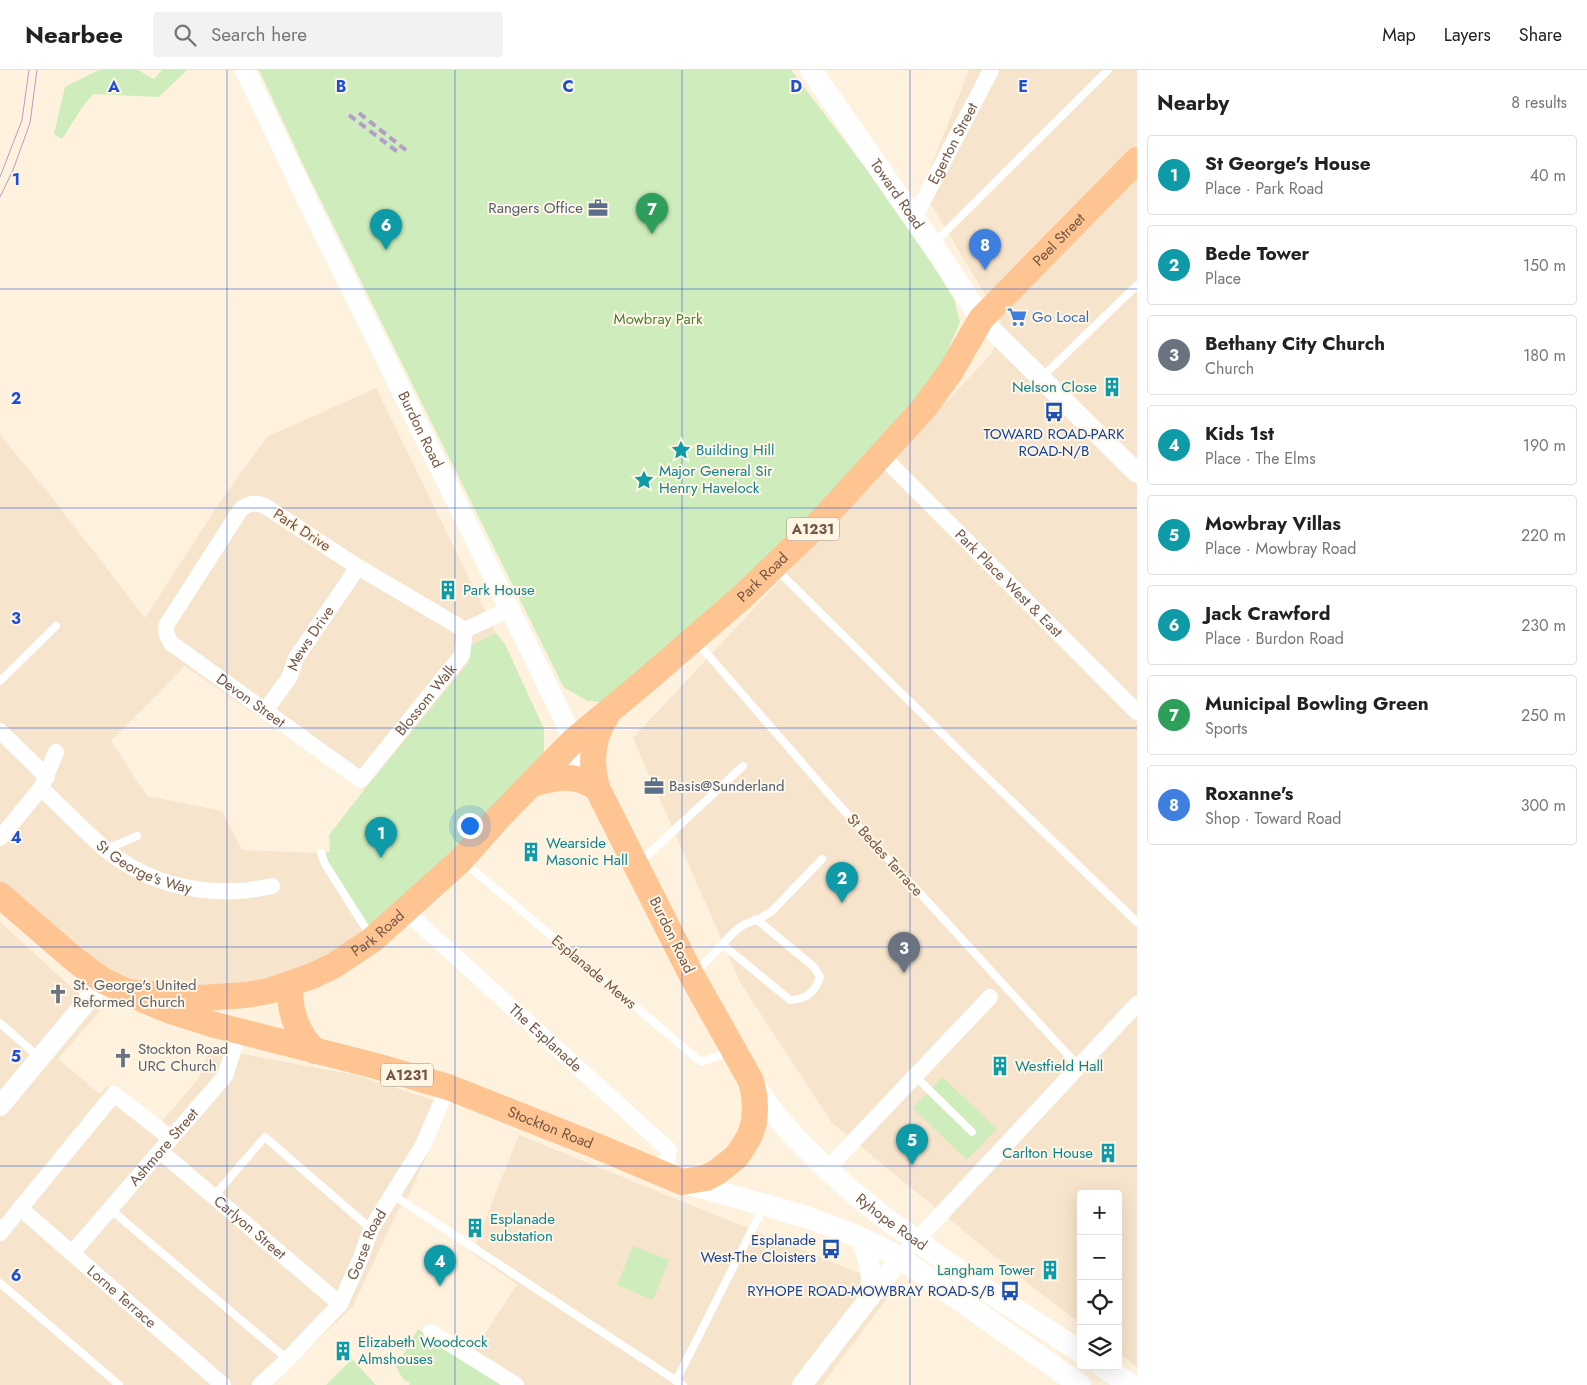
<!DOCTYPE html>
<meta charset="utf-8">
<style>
:root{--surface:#fff;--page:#f2f2f2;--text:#222;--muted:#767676;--line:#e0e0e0;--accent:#db2777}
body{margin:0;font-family:Jost,sans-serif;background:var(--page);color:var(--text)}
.controls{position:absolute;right:15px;bottom:15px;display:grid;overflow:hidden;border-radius:5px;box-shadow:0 5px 20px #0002}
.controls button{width:45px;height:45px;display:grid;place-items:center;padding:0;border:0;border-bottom:1px solid var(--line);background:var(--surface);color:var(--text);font:25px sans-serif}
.you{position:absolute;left:469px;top:755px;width:18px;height:18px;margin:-12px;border:4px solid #fff;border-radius:50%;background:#1a73e8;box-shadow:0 0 0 8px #1a73e833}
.badge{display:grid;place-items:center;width:32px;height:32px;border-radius:50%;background:var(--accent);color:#fff;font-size:16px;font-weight:700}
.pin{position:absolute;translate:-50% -41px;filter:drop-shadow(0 1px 2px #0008)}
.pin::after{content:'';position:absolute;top:26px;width:18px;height:15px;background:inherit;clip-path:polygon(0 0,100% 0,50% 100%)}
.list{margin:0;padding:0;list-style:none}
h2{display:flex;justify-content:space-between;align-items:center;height:65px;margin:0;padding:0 20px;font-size:21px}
h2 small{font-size:16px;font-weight:400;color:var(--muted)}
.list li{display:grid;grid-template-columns:32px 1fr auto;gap:15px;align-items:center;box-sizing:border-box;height:80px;margin:0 10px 10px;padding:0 10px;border:1px solid var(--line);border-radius:5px}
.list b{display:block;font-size:19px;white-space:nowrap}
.list p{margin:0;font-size:16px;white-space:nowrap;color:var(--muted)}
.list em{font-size:16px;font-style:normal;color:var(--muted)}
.icon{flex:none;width:28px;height:28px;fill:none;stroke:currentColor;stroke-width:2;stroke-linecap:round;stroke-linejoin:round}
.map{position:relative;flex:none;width:1137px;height:1315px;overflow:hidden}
header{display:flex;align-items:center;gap:30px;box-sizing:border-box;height:70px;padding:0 25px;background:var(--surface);border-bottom:1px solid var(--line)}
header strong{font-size:24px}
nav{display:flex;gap:28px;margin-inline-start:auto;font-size:18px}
.search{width:350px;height:45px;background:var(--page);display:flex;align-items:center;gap:12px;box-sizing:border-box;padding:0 18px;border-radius:5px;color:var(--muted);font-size:19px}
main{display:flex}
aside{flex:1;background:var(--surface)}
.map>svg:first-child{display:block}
.residential{fill:#f6e4cc}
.green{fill:#cfecbc}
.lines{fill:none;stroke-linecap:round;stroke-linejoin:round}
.service{stroke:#fff;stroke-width:8}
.minor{stroke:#fff;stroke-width:16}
.tertiary{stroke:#fff;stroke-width:20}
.secondary{stroke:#fff;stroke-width:22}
.trunk{stroke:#fec492;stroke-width:26}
.tram{stroke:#b49dc7;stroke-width:1}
.rail{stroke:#b49dc7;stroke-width:4;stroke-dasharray:8 5;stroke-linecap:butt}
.grid{fill:none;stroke:#1d4ed8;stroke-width:1;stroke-opacity:0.55}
.labels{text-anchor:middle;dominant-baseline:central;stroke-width:4;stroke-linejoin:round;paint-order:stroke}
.shield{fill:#fff6e6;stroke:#9f8775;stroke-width:1}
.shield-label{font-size:14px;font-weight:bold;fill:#765744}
.street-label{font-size:15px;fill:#765744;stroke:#fff6e6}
.service-label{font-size:15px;fill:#4e5e75;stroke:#fff6e6;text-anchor:end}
.shop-label{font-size:15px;fill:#366cbe;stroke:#fff6e6;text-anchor:start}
.park-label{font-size:15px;fill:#4e7d3b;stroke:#fff6e6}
.culture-label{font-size:15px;fill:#0d838f;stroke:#fff6e6;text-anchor:start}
.transit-label{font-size:15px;fill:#164399;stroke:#fff6e6;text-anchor:end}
.worship-label{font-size:15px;fill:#5b616d;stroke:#fff6e6;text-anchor:start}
.grid-label{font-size:16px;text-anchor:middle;font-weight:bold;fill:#1d4ed8;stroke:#fff6e6;stroke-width:4;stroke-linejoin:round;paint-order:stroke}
</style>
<header>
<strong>Nearbee</strong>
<div class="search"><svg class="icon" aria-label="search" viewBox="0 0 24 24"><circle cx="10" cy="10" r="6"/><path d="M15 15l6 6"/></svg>Search here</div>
<nav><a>Map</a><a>Layers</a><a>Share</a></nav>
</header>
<main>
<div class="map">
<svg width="1137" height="1315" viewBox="0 0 1137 1315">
<rect width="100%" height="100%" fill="#fef2de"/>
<path class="residential" d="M969,0H1137V1297L1118,1282V1124H1081V1254L1030,1215L832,1053L741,914L633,668L992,283L1001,251L922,119Z
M376,318L496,563L469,576V592L364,720L185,596L111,671L147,726L222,741L242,780L321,783L372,870L290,915L125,922L0,825V365L54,430L145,548L220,432L267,367Z
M0,852L72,918L100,941L58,989L100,1024L107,1016L160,1054L198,1009L211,978L355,1005L449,1035L408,1127L398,1140L353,1236L271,1315H0Z
M519,1065L859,1203L889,1226L822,1315H503L467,1292L517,1214L472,1183Z"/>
<path class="green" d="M99,0H138L154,9L162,0H187L159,27L93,24L81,39L62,69L54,64L65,17Z
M259,0H791L870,104L922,178L954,229L960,252L944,289L901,354L744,520L608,633L588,631L564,618L309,107Z
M496,563L505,574L544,659V684L466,772L369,863L321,783L330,782L329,765L364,720L469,592V576Z
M942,1007L997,1059L967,1090L913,1038Z
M633,1176L669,1190L653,1230L617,1215Z
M418,1259L503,1315H409L410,1313L403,1309L396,1297Z
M352,1289L376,1315H326Z"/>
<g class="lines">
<path class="service" d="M934,173L1108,0
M1041,308L1137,215
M776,499L970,691L1137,852
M696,571L829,724L1079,997
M0,611L56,556
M107,779L137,766
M321,783L325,794L370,865
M640,792L743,696
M465,793L701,992L729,982
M723,875L790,930C806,929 815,923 820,907L814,897L756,849
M695,903L736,860L745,854L761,848L772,841L822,789
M0,953L40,988
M915,1006L972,1062
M393,1125L683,1315
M214,1126L265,1067L371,1159
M110,1139L287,1289
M0,1213L119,1315
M676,1311L764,1136"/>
<g class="minor">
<path id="s1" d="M914,148L991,0"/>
<path id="s2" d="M881,385L1137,642"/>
<path id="s3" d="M465,560L358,497L268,438C257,432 251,432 241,439L167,554C165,562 167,566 171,573L361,710L462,585L465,560L510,539"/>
<path id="s4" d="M265,641L289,608L296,588L358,497"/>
<path d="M0,661L47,707"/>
<path id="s5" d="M41,718C62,738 83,760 105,779C143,810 189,823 237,821C249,821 260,818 272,816"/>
<path d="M0,768L41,718L56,682"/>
<path id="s6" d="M403,841L412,847L669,1080L665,1105"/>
<path id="s7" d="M160,1081L340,1234"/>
<path d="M827,1099L990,927"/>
<path id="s8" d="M20,1138L223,1315"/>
<path d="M0,1163L114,1024L170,1068"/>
<path id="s9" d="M72,1183L225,1006L239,962"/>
<path d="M900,1188L1137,934"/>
<path d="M431,1262L516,1315"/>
<path id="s10" d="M260,1315L283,1294L340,1234L360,1190L371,1159L423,1075L448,1017"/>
</g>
<g class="tertiary">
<path id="s11" d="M245,0L307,130L555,631L592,710"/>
<path d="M981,249L1137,403"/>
<path d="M0,1036L88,930L102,910"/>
<path d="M858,1166C869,1186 873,1204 871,1226"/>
<path d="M802,1315L900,1188"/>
</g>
<g class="secondary">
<path id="s12" d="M811,0L947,196L981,249"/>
<path id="s13" d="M751,1011L774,1043L794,1066L827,1099L857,1126L889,1151L993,1225L1081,1282"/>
<path d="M682,1112C756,1133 833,1149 900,1188L1080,1315"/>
<path d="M1102,1296L1131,1315"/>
</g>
<g class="trunk">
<path d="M597,718C590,693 592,667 607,645"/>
<path id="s14" d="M0,825L75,890L102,910L146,931L168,940L215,955L376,996L448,1017L594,1075L682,1112L706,1108L717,1102L736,1087L743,1077L750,1065L754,1052L755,1038L754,1024L751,1011L692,906L597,718C575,703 556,707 532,714"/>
<path d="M290,915C289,940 296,963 315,981"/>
<path id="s15" d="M125,922L201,928L246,925L269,921L312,906L333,896L372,870L461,790L499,747L573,671L644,612L742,527L821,451L924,338L951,301L981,249L1137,90"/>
</g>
<path class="tram" d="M0,107L22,50L29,0
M0,127L13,100L30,53L37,0"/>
<path class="rail" d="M359,43L407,81
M349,45L399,83"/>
</g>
<path class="grid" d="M227,0V1315M455,0V1315M682,0V1315M910,0V1315M0,219H1137M0,438H1137M0,658H1137M0,877H1137M0,1096H1137"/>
<defs>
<symbol id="office-bare" viewBox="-9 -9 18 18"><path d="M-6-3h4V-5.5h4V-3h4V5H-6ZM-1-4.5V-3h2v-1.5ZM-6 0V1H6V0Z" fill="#5c6f8a" stroke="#fff6e6" stroke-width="2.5" paint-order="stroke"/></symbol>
<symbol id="supermarket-bare" viewBox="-9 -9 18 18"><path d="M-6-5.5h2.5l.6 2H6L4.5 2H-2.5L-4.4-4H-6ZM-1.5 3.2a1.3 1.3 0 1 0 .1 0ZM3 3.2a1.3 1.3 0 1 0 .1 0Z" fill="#3f7fe0" stroke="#fff6e6" stroke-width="2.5" paint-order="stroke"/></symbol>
<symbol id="building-bare" viewBox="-9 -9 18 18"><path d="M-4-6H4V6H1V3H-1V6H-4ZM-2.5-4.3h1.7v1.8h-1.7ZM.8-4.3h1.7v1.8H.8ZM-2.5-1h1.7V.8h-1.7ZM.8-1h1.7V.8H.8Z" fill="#0f9aa8" stroke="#fff6e6" stroke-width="2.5" paint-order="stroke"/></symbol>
<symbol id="bus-bare" viewBox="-9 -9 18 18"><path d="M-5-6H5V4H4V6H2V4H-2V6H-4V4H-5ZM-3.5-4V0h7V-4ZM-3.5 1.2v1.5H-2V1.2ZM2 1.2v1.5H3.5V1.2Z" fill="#1a4fb4" stroke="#fff6e6" stroke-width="2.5" paint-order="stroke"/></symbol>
<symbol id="sight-bare" viewBox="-9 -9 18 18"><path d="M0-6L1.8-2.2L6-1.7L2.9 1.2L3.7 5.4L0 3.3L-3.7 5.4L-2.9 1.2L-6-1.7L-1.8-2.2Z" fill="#0f9aa8" stroke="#fff6e6" stroke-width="2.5" paint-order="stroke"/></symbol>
<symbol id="church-bare" viewBox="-9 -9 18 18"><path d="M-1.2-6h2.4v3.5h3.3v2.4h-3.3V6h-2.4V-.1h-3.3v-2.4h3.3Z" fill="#6b7280" stroke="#fff6e6" stroke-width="2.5" paint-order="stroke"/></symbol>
</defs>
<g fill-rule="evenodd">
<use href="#office-bare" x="584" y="124" width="28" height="28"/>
<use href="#supermarket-bare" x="1003" y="233" width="28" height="28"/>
<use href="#building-bare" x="1098" y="303" width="28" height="28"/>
<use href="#bus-bare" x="1040" y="328" width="28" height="28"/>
<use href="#sight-bare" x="667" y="366" width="28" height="28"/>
<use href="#sight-bare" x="630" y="396" width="28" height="28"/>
<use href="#building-bare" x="434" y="506" width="28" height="28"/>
<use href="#office-bare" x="640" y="702" width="28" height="28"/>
<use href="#building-bare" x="517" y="768" width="28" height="28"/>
<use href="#church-bare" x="44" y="910" width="28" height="28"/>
<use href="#church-bare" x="109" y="974" width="28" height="28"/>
<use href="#building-bare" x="986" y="982" width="28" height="28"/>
<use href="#building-bare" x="1094" y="1069" width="28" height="28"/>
<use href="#building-bare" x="461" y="1144" width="28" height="28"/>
<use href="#bus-bare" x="817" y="1165" width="28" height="28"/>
<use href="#building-bare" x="1036" y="1186" width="28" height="28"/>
<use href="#bus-bare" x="996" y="1207" width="28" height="28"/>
<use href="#building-bare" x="329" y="1267" width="28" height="28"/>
</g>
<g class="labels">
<g class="shield">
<rect x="787" y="447.5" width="52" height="23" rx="4"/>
<rect x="381" y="993.5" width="52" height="23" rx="4"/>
</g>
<g class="shield-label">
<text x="813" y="459">A1231</text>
<text x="407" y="1005">A1231</text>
</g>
<g class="street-label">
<text stroke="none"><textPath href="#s1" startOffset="84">Egerton Street</textPath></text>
<text stroke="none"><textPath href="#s12" startOffset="151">Toward Road</textPath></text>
<text stroke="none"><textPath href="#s15" startOffset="1245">Peel Street</textPath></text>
<text stroke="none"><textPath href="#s11" startOffset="400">Burdon Road</textPath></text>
<text transform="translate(302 460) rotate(33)">Park Drive</text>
<text stroke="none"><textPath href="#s15" startOffset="794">Park Road</textPath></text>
<text stroke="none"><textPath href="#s2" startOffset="181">Park Place West &amp; East</textPath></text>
<text stroke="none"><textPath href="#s4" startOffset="86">Mews Drive</textPath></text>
<text stroke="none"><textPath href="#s3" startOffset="755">Blossom Walk</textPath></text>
<text stroke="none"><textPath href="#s3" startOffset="516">Devon Street</textPath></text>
<text transform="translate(885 785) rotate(48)">St Bedes Terrace</text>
<text stroke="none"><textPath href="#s5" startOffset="132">St George's Way</textPath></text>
<text stroke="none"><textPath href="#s15" startOffset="269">Park Road</textPath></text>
<text transform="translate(672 865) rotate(64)">Burdon Road</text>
<text transform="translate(594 902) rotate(40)">Esplanade Mews</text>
<text stroke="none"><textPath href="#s6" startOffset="191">The Esplanade</textPath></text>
<text stroke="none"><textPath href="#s14" startOffset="606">Stockton Road</textPath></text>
<text stroke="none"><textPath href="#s9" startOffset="140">Ashmore Street</textPath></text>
<text stroke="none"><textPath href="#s13" startOffset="200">Ryhope Road</textPath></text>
<text stroke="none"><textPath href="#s7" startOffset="118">Carlyon Street</textPath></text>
<text stroke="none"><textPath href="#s10" startOffset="179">Gorse Road</textPath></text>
<text stroke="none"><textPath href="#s8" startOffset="135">Lorne Terrace</textPath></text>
</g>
<g class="service-label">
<text x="583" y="138">Rangers Office</text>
<text x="669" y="716" text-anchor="start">Basis@Sunderland</text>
</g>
<g class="shop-label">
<text x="1032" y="247">Go Local</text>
</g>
<g class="park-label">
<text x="658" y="249">Mowbray Park</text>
</g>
<g class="culture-label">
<text x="1097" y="317" text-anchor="end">Nelson Close</text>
<text x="696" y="380">Building Hill</text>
<text x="659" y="401">Major General Sir<tspan x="659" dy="17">Henry Havelock</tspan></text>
<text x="463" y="520">Park House</text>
<text x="546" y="773">Wearside<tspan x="546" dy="17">Masonic Hall</tspan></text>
<text x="1015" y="996">Westfield Hall</text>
<text x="1093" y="1083" text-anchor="end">Carlton House</text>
<text x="490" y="1149">Esplanade<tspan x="490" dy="17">substation</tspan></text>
<text x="1035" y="1200" text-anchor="end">Langham Tower</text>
<text x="358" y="1272">Elizabeth Woodcock<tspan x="358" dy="17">Almshouses</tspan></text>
</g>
<g class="transit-label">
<text x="1054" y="364" text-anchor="middle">TOWARD ROAD-PARK<tspan x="1054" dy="17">ROAD-N/B</tspan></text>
<text x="816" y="1170">Esplanade<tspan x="816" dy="17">West-The Cloisters</tspan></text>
<text x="995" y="1221">RYHOPE ROAD-MOWBRAY ROAD-S/B</text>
</g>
<g class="worship-label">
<text x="73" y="915">St. George's United<tspan x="73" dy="17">Reformed Church</tspan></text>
<text x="138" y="979">Stockton Road<tspan x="138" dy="17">URC Church</tspan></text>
</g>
</g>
<g class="grid-label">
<text x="114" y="22">A</text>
<text x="341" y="22">B</text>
<text x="568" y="22">C</text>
<text x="796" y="22">D</text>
<text x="1023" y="22">E</text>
<text x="16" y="115">1</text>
<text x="16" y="334">2</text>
<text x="16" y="554">3</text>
<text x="16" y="773">4</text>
<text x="16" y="992">5</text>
<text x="16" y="1211">6</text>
</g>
</svg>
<div class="controls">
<button>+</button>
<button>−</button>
<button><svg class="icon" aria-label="locate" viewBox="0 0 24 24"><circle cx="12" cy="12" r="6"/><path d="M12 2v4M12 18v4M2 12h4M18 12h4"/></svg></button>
<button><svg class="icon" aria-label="layers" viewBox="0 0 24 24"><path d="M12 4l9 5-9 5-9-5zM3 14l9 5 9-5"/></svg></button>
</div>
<div class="you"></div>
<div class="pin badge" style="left:381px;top:788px;background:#0f9aa8">1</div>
<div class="pin badge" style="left:842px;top:833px;background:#0f9aa8">2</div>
<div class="pin badge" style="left:904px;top:903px;background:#6b7280">3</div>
<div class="pin badge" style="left:440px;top:1216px;background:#0f9aa8">4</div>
<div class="pin badge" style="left:912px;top:1095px;background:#0f9aa8">5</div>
<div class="pin badge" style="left:386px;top:180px;background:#0f9aa8">6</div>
<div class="pin badge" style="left:652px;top:164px;background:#2e9e5b">7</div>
<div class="pin badge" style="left:985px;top:200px;background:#3f7fe0">8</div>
</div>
<aside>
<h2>Nearby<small>8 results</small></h2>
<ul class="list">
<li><span class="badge" style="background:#0f9aa8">1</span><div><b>St George's House</b><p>Place · Park Road</p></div><em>40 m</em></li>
<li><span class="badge" style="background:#0f9aa8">2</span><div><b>Bede Tower</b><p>Place</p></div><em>150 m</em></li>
<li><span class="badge" style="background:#6b7280">3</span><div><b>Bethany City Church</b><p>Church</p></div><em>180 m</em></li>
<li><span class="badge" style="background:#0f9aa8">4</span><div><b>Kids 1st</b><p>Place · The Elms</p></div><em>190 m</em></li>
<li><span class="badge" style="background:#0f9aa8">5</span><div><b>Mowbray Villas</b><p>Place · Mowbray Road</p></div><em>220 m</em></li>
<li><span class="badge" style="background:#0f9aa8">6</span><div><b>Jack Crawford</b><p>Place · Burdon Road</p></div><em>230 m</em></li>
<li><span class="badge" style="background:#2e9e5b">7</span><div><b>Municipal Bowling Green</b><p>Sports</p></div><em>250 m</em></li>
<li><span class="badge" style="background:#3f7fe0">8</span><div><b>Roxanne's</b><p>Shop · Toward Road</p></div><em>300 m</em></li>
</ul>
</aside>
</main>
